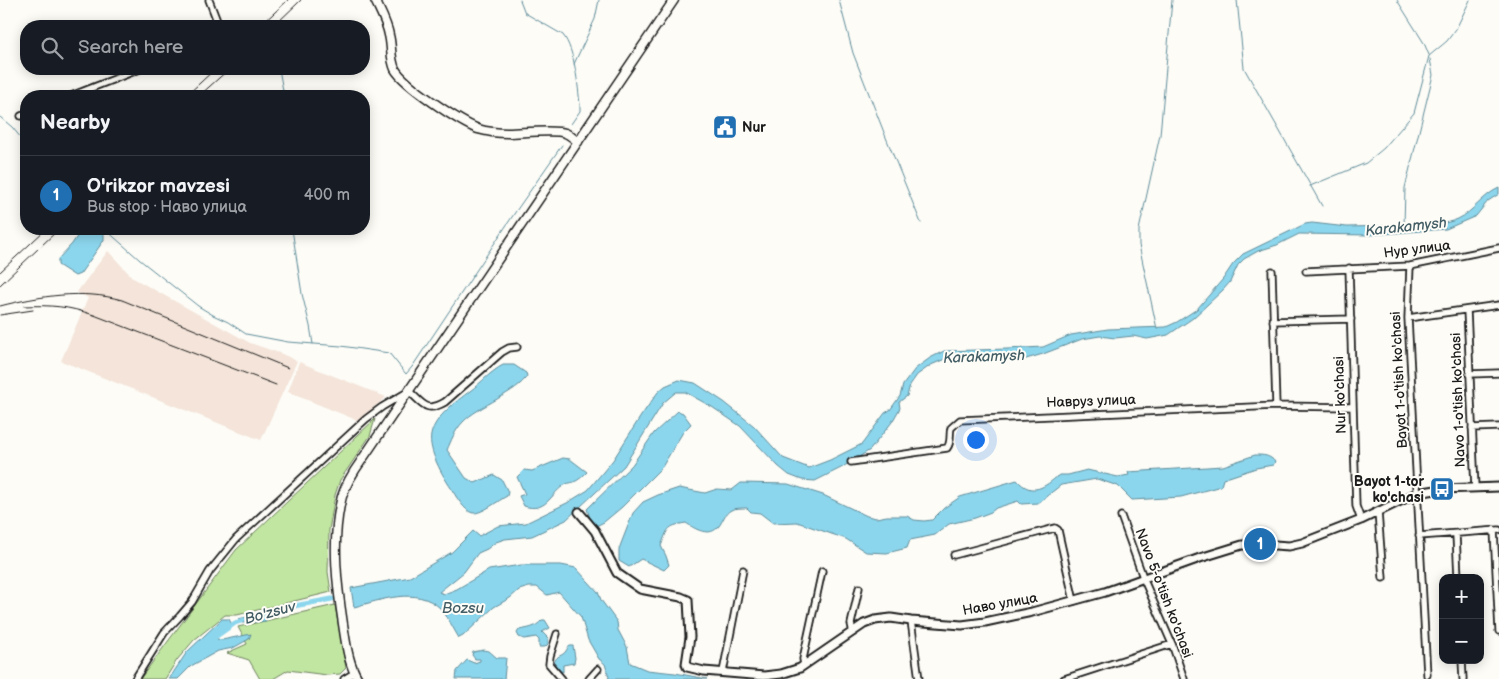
<!DOCTYPE html>
<meta charset="utf-8">
<style>
:root{--surface:#171b24;--page:#242831;--text:#f1f3f6;--muted:#9ea1a6;--line:#363941;--accent:#1f6fb2}
body{margin:0;font-family:"Balsamiq Sans",sans-serif;background:var(--page);color:var(--text)}
.controls{position:absolute;right:15px;bottom:15px;display:grid;overflow:hidden;border-radius:10px;box-shadow:0 2px 12px #0003}
.controls button{width:45px;height:45px;display:grid;place-items:center;padding:0;border:0;border-bottom:1px solid var(--line);background:var(--surface);color:var(--text);font:25px sans-serif}
.you{position:absolute;left:975px;top:439px;width:18px;height:18px;margin:-12px;border:4px solid #fff;border-radius:50%;background:#1a73e8;box-shadow:0 0 0 8px #1a73e833}
.badge{display:grid;place-items:center;width:32px;height:32px;border-radius:50%;background:var(--accent);color:#fff;font-size:16px;font-weight:700}
.pin{position:absolute;translate:-50% -50%;border:2px solid #fff;box-shadow:0 1px 5px #0006}
.list{margin:0;padding:0;list-style:none}
h2{display:flex;justify-content:space-between;align-items:center;height:65px;margin:0;padding:0 20px;font-size:21px}
h2 small{font-size:16px;font-weight:400;color:var(--muted)}
.list li{display:grid;grid-template-columns:32px 1fr auto;gap:15px;align-items:center;box-sizing:border-box;height:80px;padding:0 20px;border-top:1px solid var(--line)}
.list b{display:block;font-size:19px;white-space:nowrap}
.list p{margin:0;font-size:16px;white-space:nowrap;color:var(--muted)}
.list em{font-size:16px;font-style:normal;color:var(--muted)}
.icon{flex:none;width:28px;height:28px;fill:none;stroke:currentColor;stroke-width:2;stroke-linecap:round;stroke-linejoin:round}
.map{position:relative;flex:none;width:1499px;height:679px;overflow:hidden}
.search{position:absolute;background:var(--surface);box-shadow:0 2px 12px #0003;left:20px;top:20px;width:350px;height:55px;display:flex;align-items:center;gap:12px;box-sizing:border-box;padding:0 18px;border-radius:20px;color:var(--muted);font-size:19px}
.panel{position:absolute;background:var(--surface);box-shadow:0 2px 12px #0003;left:20px;top:90px;width:350px;height:145px;border-radius:20px}
.map>svg:first-child{display:block}
.built{fill:#f4e4d9}
.green{fill:#c1e6a1;stroke:#6e815e}
.water{fill:#8cd6ed;stroke:#5f8c99}
.lines{fill:none;stroke-linecap:round;stroke-linejoin:round}
.stream{stroke:#5f8c99;stroke-width:1}
.canal{stroke:#8cd6ed;stroke-width:5}
.minor-casing{stroke:#1c1c1c;stroke-width:9}
.tertiary-casing{stroke:#1c1c1c;stroke-width:11}
.secondary-casing{stroke:#1c1c1c;stroke-width:11}
.minor{stroke:#fdfcf7;stroke-width:5.5}
.tertiary{stroke:#fdfcf7;stroke-width:7}
.secondary{stroke:#fdfcf7;stroke-width:8}
.rail{stroke:#1c1c1c;stroke-width:1}
.labels{text-anchor:middle;dominant-baseline:central;stroke-width:4;stroke-linejoin:round;paint-order:stroke}
.poi-label{font-size:14px;font-weight:bold;fill:#1c1c1c;stroke:#fdfcf7;text-anchor:start}
.street-label{font-size:14px;fill:#1c1c1c;stroke:#fdfcf7}
.water-label{font-size:15px;font-style:italic;fill:#435d65;stroke:#fdfcf7}
</style>
<div class="map">
<svg width="1499" height="679" viewBox="0 0 1499 679">
<rect width="100%" height="100%" fill="#fdfcf7"/>
<filter id="ink" filterUnits="userSpaceOnUse"><feTurbulence type="fractalNoise" baseFrequency=".02" numOctaves="2"/><feDisplacementMap in="SourceGraphic" scale="10" xChannelSelector="R" yChannelSelector="G"/><feConvolveMatrix kernelMatrix="1 2 1 2 8 2 1 2 1" color-interpolation-filters="sRGB"/></filter>
<g filter="url(#ink)">
<path class="built" d="M108,251L133,278L250,343L282,354L297,361L261,440L61,361L88,298L77,292Z
M299,362L386,397L359,421L288,392Z"/>
<path class="green" d="M375,419L370,436L340,480L335,495L329,530L328,572L331,592L237,615H225L194,640L177,660L165,679H140L236,550Z
M335,605L346,668L340,674L327,675L288,670L273,679H260L249,660L227,653L247,644L238,627Z"/>
<path class="water" d="M1499,188V194L1488,201L1476,216L1446,229L1370,235L1299,234L1277,245L1258,251L1244,259L1238,265L1230,282L1223,290L1193,318L1168,335L1147,339L1133,336L1115,338L1100,336L1082,339L1043,354L1026,359H945L931,365L917,375L910,385L907,396L899,402L900,408L892,422L870,450L841,468L815,481L802,480L789,475L778,466L740,426L712,407L685,392H676L663,403L624,466L566,520L532,536L505,539L496,542L487,549L478,553L464,572L439,592L444,594L457,589L489,570L521,565H561L576,568L598,592L601,600L617,622L618,630L627,647L630,663L647,670L675,673L707,679H608L609,677L605,664L599,659L588,640L581,617L559,592L547,595L537,587H529L519,590L510,598L494,607L463,636L459,638C454,630 447,615 440,608C417,586 381,600 354,607L351,588L410,577L452,552L473,531L479,536L498,526L526,523L567,503L588,490L613,460L641,416L658,392L665,386L679,380L695,383L724,402L754,426L783,458L809,468L830,460L862,444L885,413L890,410L900,396L903,385L915,369L930,358L944,351L1007,349L1043,347L1071,335L1108,329L1166,327L1177,322L1197,309L1223,279L1233,264L1243,254L1305,224L1312,223L1347,227L1392,226C1399,225 1405,227 1412,227C1425,226 1447,224 1458,219C1473,212 1483,195 1499,188Z
M82,229H101L104,234V240L80,274L75,276L58,265V259L72,244Z
M503,365H514L526,373L527,376C518,392 478,406 463,422C455,430 451,441 447,450L466,478L475,483L494,475L502,480L508,492L507,496C499,500 482,514 473,513C465,512 455,495 451,488C443,476 428,451 431,435C434,417 457,401 470,391C482,382 490,372 503,365Z
M678,411L683,413L691,424L683,432L662,467L622,507L604,522L596,526L590,518L587,509L632,465L654,433Z
M1255,455C1263,455 1270,455 1275,462L1273,465L1256,468L1223,479L1221,486L1181,497L1132,500L1118,486L1097,479L1061,485L1038,503L1021,504L1018,501L996,508L991,512L975,518L949,524L935,535L910,540L907,548L887,553L866,552L846,539L797,522L773,523L760,513L751,512L747,508C742,508 735,508 731,510C724,514 723,521 719,526C710,538 695,529 686,523C666,526 668,529 661,546L666,556L669,565L664,570L641,559L629,567L619,561V549L624,536L633,513L643,502L658,495L679,488L705,493L717,489L732,490L741,483L788,484L823,495L867,516L876,518L887,516H907L914,520L924,521L932,520L944,508L960,497L1017,480C1032,497 1045,487 1059,475H1068L1087,470L1118,477L1129,475L1128,472L1223,466Z
M563,458L570,459L587,472C583,476 579,480 574,482C571,483 566,483 563,486C550,495 546,513 524,506L519,496L525,494L517,477L524,470L532,471Z
M265,613L266,621L242,623L238,619Z
M222,619H229L232,625L216,635L217,639L222,640L251,634L249,639L233,648L218,651L191,666L178,679H169L187,652Z
M542,620H545L550,628L542,632L548,638V644L545,647H539V640L536,637L524,639L519,637L517,633L519,630C529,628 535,628 542,620Z
M570,646H573L575,658L574,663L563,665V672L559,670L554,663C557,654 562,657 566,651C567,649 568,647 570,646Z
M484,650L489,651L497,658H506L504,679H456L457,671L467,660L474,663L480,661V659H475L472,655L473,652Z"/>
<g class="lines">
<path class="stream" d="M520,0L525,13L563,35C575,50 578,86 580,105V111L571,124
M839,0L853,53L885,135L921,223
M1237,0L1244,68L1322,206
M1397,0L1424,43L1429,55
M574,64L595,19L599,0
M279,69L284,96
M0,117L12,127L26,144
M1310,186L1366,163L1384,148L1414,113L1429,56L1447,41L1456,29L1470,0
M1404,226L1405,188L1433,75L1430,59
M105,229L140,260L198,306L213,315L228,322L246,334L288,342L341,346L389,353L406,374L412,367L514,214L562,145
M292,229L302,294L310,326L313,344
M1157,329L1139,245V230L1160,135L1172,0"/>
<path class="canal" d="M260,615L283,608L332,599
M211,640L235,623L244,620"/>
<defs>
<path id="minor" d="M209,0L219,26
M71,96L140,69
M21,116L26,114
M1410,266L1408,318L1427,675
M1349,268L1356,506L1361,520
M1272,271L1276,406
M1306,271L1410,266L1499,248
M1467,310L1475,488
M1408,318L1499,305
M1273,321L1351,319
M1469,374L1499,373
M1472,428L1499,427
M851,462L947,448C952,442 949,434 951,428L960,420L1276,406L1353,407
M1378,512L1383,578
M1121,516L1144,580L1172,644L1184,679
M1494,530L1499,631
M1456,534L1458,578
M1419,536L1499,530
M954,555L1055,528L1058,530L1074,601
M911,621L919,679
M853,632L851,624L859,588
M557,634L550,656L549,664L562,679
M1462,660L1463,679
M804,665L803,659L822,571
M723,672L743,570
M135,679L164,633L180,616L192,602L210,571L236,539L366,419L382,407L409,391C423,404 426,413 445,402L502,352L509,348L517,347
M344,679L354,673
M589,679L598,669
M1064,679L1172,644"/>
<path id="tertiary" d="M579,512L595,531L617,573L640,589L681,597L688,600L690,637L686,664L687,667L704,671L764,676L781,674L800,668L864,624L875,620L891,618L911,621L962,625L985,622L1032,612L1105,592L1200,558L1242,545L1260,544L1289,546L1302,543L1361,520L1417,493L1442,489L1499,487"/>
<path id="secondary" d="M375,0C380,11 387,23 389,35C392,46 390,58 395,69C404,85 460,122 478,129C488,132 498,133 508,133C521,133 555,129 565,133C569,134 574,139 578,142
M358,679C348,663 346,643 343,624C337,585 332,544 340,505C342,492 348,481 355,470L674,0"/>
</defs>
<use href="#minor" class="minor-casing"/>
<use href="#tertiary" class="tertiary-casing"/>
<use href="#secondary" class="secondary-casing"/>
<use href="#minor" class="minor"/>
<use href="#tertiary" class="tertiary"/>
<use href="#secondary" class="secondary"/>
<path class="rail" d="M260,26L288,0
M274,26L301,0
M186,96L215,69
M199,96L229,69
M0,272L46,229
M0,285L59,229
M0,306C39,296 83,289 122,300L288,368
M24,306C52,305 67,306 94,315L276,385
M0,315L33,310"/>
</g>
</g>
<defs>
<symbol id="civic-square" viewBox="-11 -11 22 22"><rect x="-9" y="-9" width="18" height="18" rx="4" fill="#1f6fb2" stroke="#fdfcf7"/><path d="M-.6-6.5H3V-4.5H.6V-3L4-1V1h2V6H-6V1h2V-1L-.6-3ZM-1.2 2.5V6h2.4V2.5Z" fill="#fff"/></symbol>
<symbol id="bus-square" viewBox="-11 -11 22 22"><rect x="-9" y="-9" width="18" height="18" rx="4" fill="#1f6fb2" stroke="#fdfcf7"/><path d="M-5-6H5V4H4V6H2V4H-2V6H-4V4H-5ZM-3.5-4V0h7V-4ZM-3.5 1.2v1.5H-2V1.2ZM2 1.2v1.5H3.5V1.2Z" fill="#fff"/></symbol>
</defs>
<g fill-rule="evenodd">
<use href="#civic-square" x="711" y="113" width="28" height="28"/>
<use href="#bus-square" x="1428" y="475" width="28" height="28"/>
</g>
<g class="labels">
<g class="poi-label">
<text x="742" y="127">Nur</text>
<text x="1424" y="481" text-anchor="end">Bayot 1-tor<tspan x="1424" dy="16">ko'chasi</tspan></text>
</g>
<g class="street-label">
<text transform="translate(1417 249) rotate(-7)">Нур улица</text>
<text transform="translate(1399 380) rotate(-93)">Bayot 1-o'tish ko'chasi</text>
<text transform="translate(1340 395) rotate(-92)">Nur ko'chasi</text>
<text transform="translate(1458 400) rotate(-92)">Navo 1-o'tish ko'chasi</text>
<text transform="translate(1091 401) rotate(-2)">Навруз улица</text>
<text transform="translate(1164 593) rotate(69)">Navo 5-o'tish ko'chasi</text>
<text transform="translate(1000 604) rotate(-10)">Наво улица</text>
</g>
<g class="water-label">
<text transform="translate(1406 227) rotate(-6)">Karakamysh</text>
<text transform="translate(984 357) rotate(-2)">Karakamysh</text>
<text x="463" y="608">Bozsu</text>
<text transform="translate(270 613) rotate(-15)">Bo'zsuv</text>
</g>
</g>
</svg>
<div class="controls">
<button>+</button>
<button>−</button>
</div>
<div class="you"></div>
<div class="pin badge" style="left:1260px;top:544px">1</div>
<div class="search"><svg class="icon" aria-label="search" viewBox="0 0 24 24"><circle cx="10" cy="10" r="6"/><path d="M15 15l6 6"/></svg>Search here</div>
<section class="panel">
<h2>Nearby<small></small></h2>
<ul class="list">
<li><span class="badge">1</span><div><b>O'rikzor mavzesi</b><p>Bus stop · Наво улица</p></div><em>400 m</em></li>
</ul>
</section>
</div>
